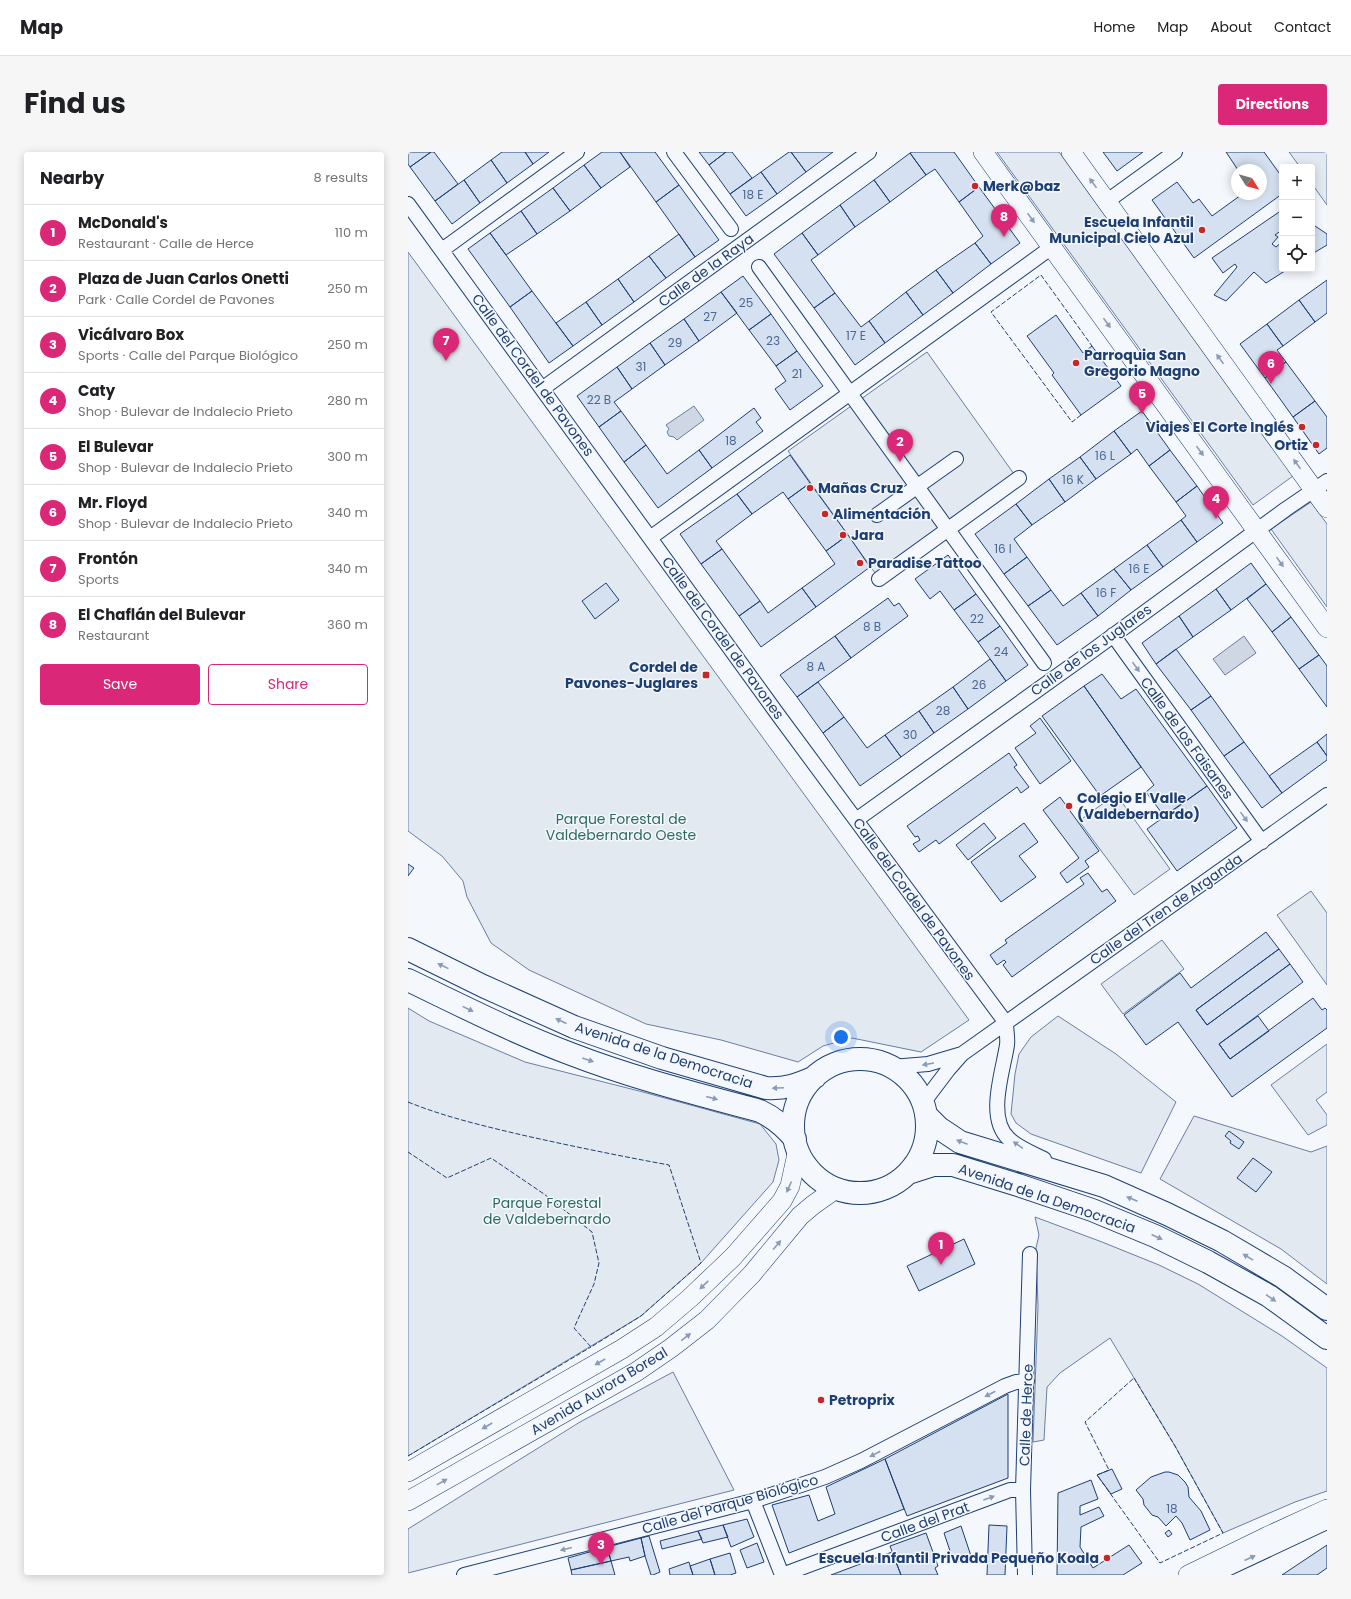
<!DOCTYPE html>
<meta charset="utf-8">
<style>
:root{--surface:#fff;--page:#f6f6f6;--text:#202124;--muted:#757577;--line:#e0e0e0;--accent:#db2777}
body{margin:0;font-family:Poppins,sans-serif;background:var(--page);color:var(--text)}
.controls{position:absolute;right:12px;top:12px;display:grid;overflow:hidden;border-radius:4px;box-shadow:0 2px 10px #0003}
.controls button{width:36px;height:36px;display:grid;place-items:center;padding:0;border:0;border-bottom:1px solid var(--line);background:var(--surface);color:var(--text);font:20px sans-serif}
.compass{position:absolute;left:823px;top:12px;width:36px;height:36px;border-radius:50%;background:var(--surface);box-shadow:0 2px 10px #0003;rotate:127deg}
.you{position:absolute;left:433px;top:885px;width:14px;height:14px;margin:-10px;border:3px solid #fff;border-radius:50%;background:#1a73e8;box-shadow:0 0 0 6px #1a73e833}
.badge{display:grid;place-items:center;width:26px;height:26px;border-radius:50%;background:var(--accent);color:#fff;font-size:13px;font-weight:700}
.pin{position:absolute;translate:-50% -33px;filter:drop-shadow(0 1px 2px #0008)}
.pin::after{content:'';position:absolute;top:21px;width:14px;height:12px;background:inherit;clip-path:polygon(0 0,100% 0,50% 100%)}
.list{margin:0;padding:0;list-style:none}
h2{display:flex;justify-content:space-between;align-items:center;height:52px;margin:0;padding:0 16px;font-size:17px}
h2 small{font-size:13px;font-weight:400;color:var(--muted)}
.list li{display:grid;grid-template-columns:26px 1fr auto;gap:12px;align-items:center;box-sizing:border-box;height:56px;padding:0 16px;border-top:1px solid var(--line)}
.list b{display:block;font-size:15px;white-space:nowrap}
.list p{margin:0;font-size:13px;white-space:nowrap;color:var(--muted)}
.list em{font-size:13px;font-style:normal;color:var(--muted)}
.actions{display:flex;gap:8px;padding:12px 16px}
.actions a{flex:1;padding:9px 0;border:1px solid var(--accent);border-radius:4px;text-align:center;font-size:14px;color:var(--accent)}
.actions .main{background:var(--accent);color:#fff}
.icon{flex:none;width:22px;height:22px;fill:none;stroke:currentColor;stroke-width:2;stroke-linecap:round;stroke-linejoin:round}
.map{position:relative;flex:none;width:919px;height:1423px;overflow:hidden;border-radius:4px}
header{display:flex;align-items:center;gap:24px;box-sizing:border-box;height:56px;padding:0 20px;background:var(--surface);border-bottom:1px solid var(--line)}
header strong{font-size:19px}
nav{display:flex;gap:22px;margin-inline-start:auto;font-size:14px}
.intro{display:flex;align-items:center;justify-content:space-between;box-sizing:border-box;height:96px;padding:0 24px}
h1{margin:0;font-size:28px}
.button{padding:10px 18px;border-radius:4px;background:var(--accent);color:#fff;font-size:14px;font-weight:700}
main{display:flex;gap:24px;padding:0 24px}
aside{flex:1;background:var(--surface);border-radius:4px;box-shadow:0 2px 10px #0003}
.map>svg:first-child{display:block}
.green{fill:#e3e9f0;stroke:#687fa3}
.water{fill:#cfd7e4;stroke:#687fa3}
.building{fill:#d5e0f0;stroke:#1d3f73}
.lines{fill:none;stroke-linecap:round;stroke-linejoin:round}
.street-casing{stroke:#1d3f73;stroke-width:16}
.secondary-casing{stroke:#1d3f73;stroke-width:20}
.primary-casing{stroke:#1d3f73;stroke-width:24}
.street{stroke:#f4f7fb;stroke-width:14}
.secondary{stroke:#f4f7fb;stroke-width:19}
.primary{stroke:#f4f7fb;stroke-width:22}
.fence{stroke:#1d3f73;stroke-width:1;stroke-dasharray:5 2;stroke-linecap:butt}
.oneway{fill:#889bb7}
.poi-dot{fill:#c62828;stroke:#f4f7fb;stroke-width:1.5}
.labels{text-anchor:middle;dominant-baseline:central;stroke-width:3;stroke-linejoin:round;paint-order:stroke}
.number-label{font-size:12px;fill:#4b6792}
.poi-label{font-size:14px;font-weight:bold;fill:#1d3f73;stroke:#f4f7fb;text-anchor:start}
.street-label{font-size:14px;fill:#1d3f73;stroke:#f4f7fb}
.park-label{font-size:14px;fill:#2c6c60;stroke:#f4f7fb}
</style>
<header>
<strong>Map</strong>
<nav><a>Home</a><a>Map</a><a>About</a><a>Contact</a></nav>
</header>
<div class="intro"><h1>Find us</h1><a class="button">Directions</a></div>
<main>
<aside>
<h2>Nearby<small>8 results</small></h2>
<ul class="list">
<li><span class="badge">1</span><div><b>McDonald's</b><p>Restaurant · Calle de Herce</p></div><em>110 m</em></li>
<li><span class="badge">2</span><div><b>Plaza de Juan Carlos Onetti</b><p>Park · Calle Cordel de Pavones</p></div><em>250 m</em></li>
<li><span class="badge">3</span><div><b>Vicálvaro Box</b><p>Sports · Calle del Parque Biológico</p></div><em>250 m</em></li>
<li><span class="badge">4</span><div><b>Caty</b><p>Shop · Bulevar de Indalecio Prieto</p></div><em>280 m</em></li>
<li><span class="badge">5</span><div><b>El Bulevar</b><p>Shop · Bulevar de Indalecio Prieto</p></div><em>300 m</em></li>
<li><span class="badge">6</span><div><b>Mr. Floyd</b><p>Shop · Bulevar de Indalecio Prieto</p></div><em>340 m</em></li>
<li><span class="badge">7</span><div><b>Frontón</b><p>Sports</p></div><em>340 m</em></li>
<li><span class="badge">8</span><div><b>El Chaflán del Bulevar</b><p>Restaurant</p></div><em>360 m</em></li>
</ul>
<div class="actions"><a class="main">Save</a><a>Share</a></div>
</aside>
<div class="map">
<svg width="919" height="1423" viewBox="0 0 919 1423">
<rect width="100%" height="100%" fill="#f4f7fb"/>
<path class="green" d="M589,0H651L885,324L845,353Z
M881,0H919V53L904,32V15H892Z
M0,100L561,868L513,900L444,886L415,894L390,910L313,888L238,872L121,818L83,791L59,745L55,729L34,704L0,679Z
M519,200L606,322L467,421L380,299Z
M903,350L919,372V455L863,377Z
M708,642L762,717L726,743L671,669Z
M903,739L919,761V833L869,763Z
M754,788L776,817L715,862L693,832Z
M0,856L21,869L117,910L235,940L352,972L368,992L371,1008L365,1030L293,1111L233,1164L0,1304Z
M650,864L708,902L768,950L733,1021L623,982L608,971L603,962L607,922L611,902L623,885Z
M919,892V940L908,948L919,963V973L900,983L863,933Z
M786,964L903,1000L919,994V1132L873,1097L752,1027Z
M627,1065L694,1090L751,1113L790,1132L874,1184L919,1216V1339L887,1350L815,1381L767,1294L702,1186L652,1221L639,1235L636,1288L625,1290L630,1154L628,1096L631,1083Z
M265,1220L326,1338L0,1421V1377L172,1270Z"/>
<path class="water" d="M286,254L296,268L269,288L266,285L261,284L259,280L261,277L258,273Z
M836,484L848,501L817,523L805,507Z"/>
<path class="building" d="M0,0H23L2,15L0,12Z
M23,0H26L50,32L27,49L2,15Z
M94,0H117L125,12L99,31L83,8Z
M117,0H141L125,12Z
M194,0H212L222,15L193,36L176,13Z
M212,0H247L271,33L248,50Z
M291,0H318L301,13Z
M318,0H324L344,26L322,42L301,13Z
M381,0H383L398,20L369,42L353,20Z
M383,0H425L398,20Z
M504,0H546L571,35L551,50L527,17L518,23L502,1Z
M695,0H735L709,19Z
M818,0H856L874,25V42L786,106L744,48L769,30L785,51L791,47L804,64L833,43L836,46L842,42H853V18H830Z
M502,1L518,23L482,50L466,28Z
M83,8L99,31L72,51L56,28Z
M176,13L193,36L162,59L145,36Z
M353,20L369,42L338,64L322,42Z
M56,28L72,51L44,72L27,49Z
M466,28L482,50L447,75L432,53Z
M271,33L311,88L287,105L248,50Z
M571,35L612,91L583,112L567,91L575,84L551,50Z
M145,36L162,59L129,82L113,59Z
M432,53L447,75L410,103L394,81Z
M874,58V78L867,83L870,85L864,92L868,95L874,90V117H880L858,131L846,120L818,149L806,143L829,115L827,112L815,121L804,106Z
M113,59L129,82L98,103L82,81Z
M904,72L919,82V93L904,102Z
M82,81L124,139L102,155L60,97Z
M394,81L410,103L403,108L427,141L406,156L366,102Z
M271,82L287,105L258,126L241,104Z
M567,91L583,112L545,141L528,118Z
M241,104L258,126L226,150L210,127Z
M528,118L545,141L515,163L498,140Z
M335,124L363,162L341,178L313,140Z
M210,127L226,150L194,173L178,150Z
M919,128V161L907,170L891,148Z
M124,139L165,194L141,211L102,155Z
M313,140L329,161L291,189L276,167Z
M498,140L515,163L477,191L461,169Z
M427,141L453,175L461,169L477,191L447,213L406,156Z
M891,148L907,170L875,194L859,172Z
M178,150L194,173L165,194L148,171Z
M363,162L389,199L368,214L341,178Z
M648,163L675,201L684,194L713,234L673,263L644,223L646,221L619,184Z
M276,167L291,189L257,213L242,191Z
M859,172L875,194L869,198L878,210L857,226L832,192Z
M242,191L257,213L224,237L209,215Z
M389,199L415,234L382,258L367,237L378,229L368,214Z
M878,210L907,249L885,265L857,226Z
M209,215L224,237L206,250L213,259L191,275L169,244Z
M907,249L919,265V296L911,302L885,265Z
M346,256L353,266L348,270L355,279L304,316L291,298Z
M213,259L238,293L216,310L191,275Z
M734,259L762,298L741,314L729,297L723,302L706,279Z
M706,279L723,302L688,327L672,305Z
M238,293L259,322L291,298L304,316L250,356L216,310Z
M762,298L789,334L768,350L741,314Z
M382,303L402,331L380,347L375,340L344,362L329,342Z
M672,305L688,327L657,350L641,327Z
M641,327L657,350L624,373L608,352Z
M402,331L440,383L418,399L380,347Z
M789,334L815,371L789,390L773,368L778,364L768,350Z
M329,342L344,362L308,389L314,397L293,412L272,382Z
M608,352L624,373L606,387L619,405L596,422L567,382Z
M773,368L789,390L755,415L739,393Z
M440,383L462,415L408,455L394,436L427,412L418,399Z
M739,393L755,415L723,438L706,417Z
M314,397L352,449L331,464L293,412Z
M540,403L568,442L546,458L532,439L522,447L507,427Z
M619,405L643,438L620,454L596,422Z
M843,411L858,432L823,458L808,437Z
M706,417L723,438L690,464L673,441Z
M198,431L211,448L187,467L174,449Z
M858,432L883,465L864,480L839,447Z
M394,436L408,455L353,495L331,464L352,449L360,461Z
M808,437L823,458L785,485L771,464Z
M643,438L655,454L673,441L690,464L649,493L620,454Z
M568,442L592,474L570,490L546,458Z
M480,446L486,454L491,451L500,464L443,506L427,484Z
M771,464L785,485L748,512L734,491Z
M883,465L911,503L891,517L864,480Z
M592,474L620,513L598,529L570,490Z
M427,484L443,506L389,545L372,523Z
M768,497L803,544L783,558L748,512Z
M911,503L919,514V555L891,517Z
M582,507L598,529L560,557L545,535Z
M694,522L713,547L728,537L799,634L756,664L738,640L746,633L676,534Z
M410,530L436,565L415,581L389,545Z
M676,534L733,615L692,644L634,564Z
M545,535L560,557L526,581L511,559Z
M803,544L836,590L816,604L783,558Z
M511,559L526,581L493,605L477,583Z
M436,565L459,596L477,583L493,605L452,634L415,581Z
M632,566L663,609L632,632L607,596L628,581L622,574Z
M919,582V604L909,590Z
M836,590L874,641L854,656L816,604Z
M909,590L919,604V608L874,641L861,624Z
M601,601L609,613L606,615L621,635L613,641L609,635L531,692L528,688L511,700L505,692L512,688L510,684L507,685L499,674Z
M799,634L829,676L769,719L739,677Z
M652,645L691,699L677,709L681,715L659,731L652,721L671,706L635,658Z
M576,671L588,686L560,708L548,693Z
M616,671L630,690L611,704L628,725L593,750L563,710Z
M0,712L6,716L0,724Z
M680,721L694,740L699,737L708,749L604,825L595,813L598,810L596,808L589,813L582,803L599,791L597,788L676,732L672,726Z
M858,780L871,797L788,858L799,873L882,812L895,830L811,892L822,907L905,846L914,858L917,856L919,858V876L824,945L770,870L738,893L716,863L772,821L783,836Z
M871,797L882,812L799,873L788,858Z
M850,864L861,879L822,907L811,892Z
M821,979L836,990L831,997L822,991L823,989L817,984Z
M845,1006L864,1020L848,1040L829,1026Z
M556,1087L567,1112L511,1139L499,1114Z
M600,1242V1326L499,1364L477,1307Z
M477,1307L496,1357L381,1401L364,1353L401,1343L410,1369L427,1362L418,1335Z
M704,1317L714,1337L703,1342L689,1323Z
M757,1320H761L770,1323L777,1330L780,1335L781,1345L793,1359L802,1378L782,1388L774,1371L768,1364L758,1374L750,1365L744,1363L736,1353L735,1347L728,1338L743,1325Z
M683,1328L690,1347L672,1354V1363L691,1355L696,1364L673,1375L672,1395L685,1416L721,1393L734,1411L715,1423H649L650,1341Z
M339,1367L346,1385L323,1395L315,1373Z
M315,1373L320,1385L295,1391L290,1379Z
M581,1373L599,1374L597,1423H579Z
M553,1374L563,1404L546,1411L536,1381Z
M761,1378L764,1382L760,1385L757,1381Z
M290,1379L294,1387L254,1397L252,1389Z
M518,1381L530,1414L527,1416L530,1423H493L482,1394Z
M241,1384L252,1420L245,1423H243L237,1404L233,1386Z
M233,1386L237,1404L222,1409L221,1405L203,1409L199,1395Z
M349,1391L356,1410L339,1416L332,1398Z
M919,1393V1416L909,1423H874Z
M199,1395L203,1409L163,1418L160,1406Z
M484,1400L493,1423H423Z
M322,1401L328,1421L322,1423H307L302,1407Z
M302,1407L307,1423H285L282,1414Z
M203,1409L207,1423H164L163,1418Z
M281,1410L285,1423H262L261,1417Z"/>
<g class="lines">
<defs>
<path id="street" d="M266,0L323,77
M698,50L767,0
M0,52L368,560L598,871
M34,98L169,0
M351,115C447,247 541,380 636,511
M134,237L461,0
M469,363L548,307
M242,386L644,95
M471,427L611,326
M705,483L854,690
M448,668L684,499L878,357L919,329
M598,871C598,878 600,886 599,893C595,920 578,966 601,987C611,996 624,1001 636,1007
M484,915L520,912L554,902
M515,951L540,918L554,902L919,643
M345,1349L374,1423
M56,1423L345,1349L417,1325L453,1309L597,1234L608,1230L619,1229
M374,1423L602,1338H615
M617,1423L615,1338L622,1102
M806,1423L919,1370"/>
<path id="secondary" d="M575,0L919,476
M663,0L919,356
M0,1320L214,1197L248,1175L282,1146L325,1105L374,1049L382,1034L390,997
M0,1349L228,1220L263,1196L299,1168L344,1122L392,1064L405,1053L429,1036
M780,1423L860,1384L919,1357"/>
<path id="primary" d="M0,797L75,834L166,875L254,906L358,936C378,937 389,933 407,925
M0,828C54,854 107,881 163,902C225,926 289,942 352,959C367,966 377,975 387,987
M385 974a67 67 0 1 1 134 0a67 67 0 1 1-134 0Z
M518,963L531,976L552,990L696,1034L759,1062L814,1089L875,1125L919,1157
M500,1021L525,1013H545L610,1033L684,1058L747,1084L800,1110L861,1144L919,1186"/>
</defs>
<use href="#street" class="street-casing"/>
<use href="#secondary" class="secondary-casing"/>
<use href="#primary" class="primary-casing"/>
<use href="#street" class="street"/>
<use href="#secondary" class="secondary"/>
<use href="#primary" class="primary"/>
<path class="fence" d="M673,263L664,270L583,160L633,123L684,194
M0,950C37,965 76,974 114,983C163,994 212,1004 261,1013L293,1111L233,1164L183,1195L166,1176L186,1132L191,1111L184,1080L136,1042L83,1006L39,1026L0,1000
M726,1226L767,1294L815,1381L752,1411L689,1323L701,1318L677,1270Z
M0,1304L183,1195"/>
</g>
<defs><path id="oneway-solid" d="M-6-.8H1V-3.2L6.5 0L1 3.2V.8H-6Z"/></defs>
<g class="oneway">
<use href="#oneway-solid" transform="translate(685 31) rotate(-126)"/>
<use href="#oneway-solid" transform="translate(623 66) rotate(54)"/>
<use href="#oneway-solid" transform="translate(699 171) rotate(54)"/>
<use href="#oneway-solid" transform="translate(812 207) rotate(-126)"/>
<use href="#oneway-solid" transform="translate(792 299) rotate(54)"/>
<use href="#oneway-solid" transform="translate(889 312) rotate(-126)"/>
<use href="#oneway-solid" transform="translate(872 410) rotate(55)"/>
<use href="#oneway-solid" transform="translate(728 515) rotate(54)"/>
<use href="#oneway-solid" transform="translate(836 665) rotate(54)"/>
<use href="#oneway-solid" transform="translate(35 814) rotate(-154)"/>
<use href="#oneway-solid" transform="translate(60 857) rotate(26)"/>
<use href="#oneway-solid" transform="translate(153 869) rotate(-156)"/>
<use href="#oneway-solid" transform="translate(180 908) rotate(19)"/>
<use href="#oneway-solid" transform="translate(520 912) rotate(170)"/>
<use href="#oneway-solid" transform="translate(370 936) rotate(177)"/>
<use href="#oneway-solid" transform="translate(304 946) rotate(15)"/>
<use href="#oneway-solid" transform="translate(554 990) rotate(-159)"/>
<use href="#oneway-solid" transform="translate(610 993) rotate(-145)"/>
<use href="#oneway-solid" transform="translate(381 1035) rotate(114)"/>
<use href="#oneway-solid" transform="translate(724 1047) rotate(-157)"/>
<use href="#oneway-solid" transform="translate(749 1085) rotate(25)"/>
<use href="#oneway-solid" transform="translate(369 1093) rotate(-50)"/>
<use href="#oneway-solid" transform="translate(840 1105) rotate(-149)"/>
<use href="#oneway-solid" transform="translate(296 1133) rotate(136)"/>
<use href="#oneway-solid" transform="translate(863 1146) rotate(34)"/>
<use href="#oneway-solid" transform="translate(278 1185) rotate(-38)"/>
<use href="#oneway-solid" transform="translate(192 1210) rotate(150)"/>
<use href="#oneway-solid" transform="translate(582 1242) rotate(152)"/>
<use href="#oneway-solid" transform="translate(79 1274) rotate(150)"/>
<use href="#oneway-solid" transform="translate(467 1302) rotate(152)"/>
<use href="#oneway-solid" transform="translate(34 1330) rotate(-29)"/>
<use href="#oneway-solid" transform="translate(581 1346) rotate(-20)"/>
<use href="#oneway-solid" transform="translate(158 1397) rotate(166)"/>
<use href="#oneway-solid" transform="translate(842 1406) rotate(-25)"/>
</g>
<g class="poi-dot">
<circle cx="567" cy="34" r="4"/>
<circle cx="794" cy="78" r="4"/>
<circle cx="668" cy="211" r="4"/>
<circle cx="894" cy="275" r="4"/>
<circle cx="908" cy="293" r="4"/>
<circle cx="402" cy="336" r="4"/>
<circle cx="417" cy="362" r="4"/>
<circle cx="435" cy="383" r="4"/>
<circle cx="452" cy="411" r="4"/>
<rect x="294" y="519" width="8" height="8" rx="2"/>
<circle cx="661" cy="654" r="4"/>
<circle cx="413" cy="1248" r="4"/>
<circle cx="699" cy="1406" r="4"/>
</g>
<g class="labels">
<g class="number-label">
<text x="345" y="42">18 E</text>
<text x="338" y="150">25</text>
<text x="302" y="164">27</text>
<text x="448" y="183">17 E</text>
<text x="365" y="188">23</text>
<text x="267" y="190">29</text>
<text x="233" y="214">31</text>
<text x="389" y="221">21</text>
<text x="191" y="247">22 B</text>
<text x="323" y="288">18</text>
<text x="697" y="303">16 L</text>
<text x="665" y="327">16 K</text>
<text x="595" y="396">16 I</text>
<text x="731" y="416">16 E</text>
<text x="698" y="440">16 F</text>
<text x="569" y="466">22</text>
<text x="464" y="474">8 B</text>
<text x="593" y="499">24</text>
<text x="408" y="514">8 A</text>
<text x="571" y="532">26</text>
<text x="535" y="558">28</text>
<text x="502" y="582">30</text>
<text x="764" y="1356">18</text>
</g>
<g class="poi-label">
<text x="575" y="34">Merk@baz</text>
<text x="786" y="70" text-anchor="end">Escuela Infantil<tspan x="786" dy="16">Municipal Cielo Azul</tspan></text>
<text x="676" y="203">Parroquia San<tspan x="676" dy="16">Gregorio Magno</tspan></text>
<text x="886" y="275" text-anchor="end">Viajes El Corte Inglés</text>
<text x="900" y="293" text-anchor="end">Ortiz</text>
<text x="410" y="336">Mañas Cruz</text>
<text x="425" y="362">Alimentación</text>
<text x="443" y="383">Jara</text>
<text x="460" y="411">Paradise Tattoo</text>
<text x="290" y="515" text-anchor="end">Cordel de<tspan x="290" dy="16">Pavones-Juglares</tspan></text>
<text x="669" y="646">Colegio El Valle<tspan x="669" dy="16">(Valdebernardo)</tspan></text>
<text x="421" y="1248">Petroprix</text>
<text x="691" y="1406" text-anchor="end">Escuela Infantil Privada Pequeño Koala</text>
</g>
<g class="street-label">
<text transform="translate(298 118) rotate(-36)">Calle de la Raya</text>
<text transform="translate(125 223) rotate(54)">Calle del Cordel de Pavones</text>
<text transform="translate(315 486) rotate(54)">Calle del Cordel de Pavones</text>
<text transform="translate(683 498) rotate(-36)">Calle de los Juglares</text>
<text transform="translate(779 586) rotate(54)">Calle de los Faisanes</text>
<text transform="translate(506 747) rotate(54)">Calle del Cordel de Pavones</text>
<text transform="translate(758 757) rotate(-35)">Calle del Tren de Arganda</text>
<text transform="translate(256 903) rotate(18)">Avenida de la Democracia</text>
<text transform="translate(639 1046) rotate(19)">Avenida de la Democracia</text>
<text transform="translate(191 1239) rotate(-31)">Avenida Aurora Boreal</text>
<text transform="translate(618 1263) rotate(-88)">Calle de Herce</text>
<text transform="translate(322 1352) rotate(-16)">Calle del Parque Biológico</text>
<text transform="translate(517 1370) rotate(-20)">Calle del Prat</text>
</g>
<g class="park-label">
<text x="213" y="667">Parque Forestal de<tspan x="213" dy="16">Valdebernardo Oeste</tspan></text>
<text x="139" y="1051">Parque Forestal<tspan x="139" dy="16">de Valdebernardo</tspan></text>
</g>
</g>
</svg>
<div class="controls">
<button>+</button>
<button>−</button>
<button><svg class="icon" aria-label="locate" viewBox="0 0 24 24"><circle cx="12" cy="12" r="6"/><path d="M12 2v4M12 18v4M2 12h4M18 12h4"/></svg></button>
</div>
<svg class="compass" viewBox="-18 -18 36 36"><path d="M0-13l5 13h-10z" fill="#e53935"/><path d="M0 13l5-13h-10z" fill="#757577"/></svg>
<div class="you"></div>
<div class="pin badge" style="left:533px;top:1113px">1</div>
<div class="pin badge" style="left:492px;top:310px">2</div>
<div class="pin badge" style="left:193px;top:1413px">3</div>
<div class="pin badge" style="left:808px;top:367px">4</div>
<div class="pin badge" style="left:734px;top:262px">5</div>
<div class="pin badge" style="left:863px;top:232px">6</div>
<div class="pin badge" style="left:38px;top:209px">7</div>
<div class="pin badge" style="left:596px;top:85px">8</div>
</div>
</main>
